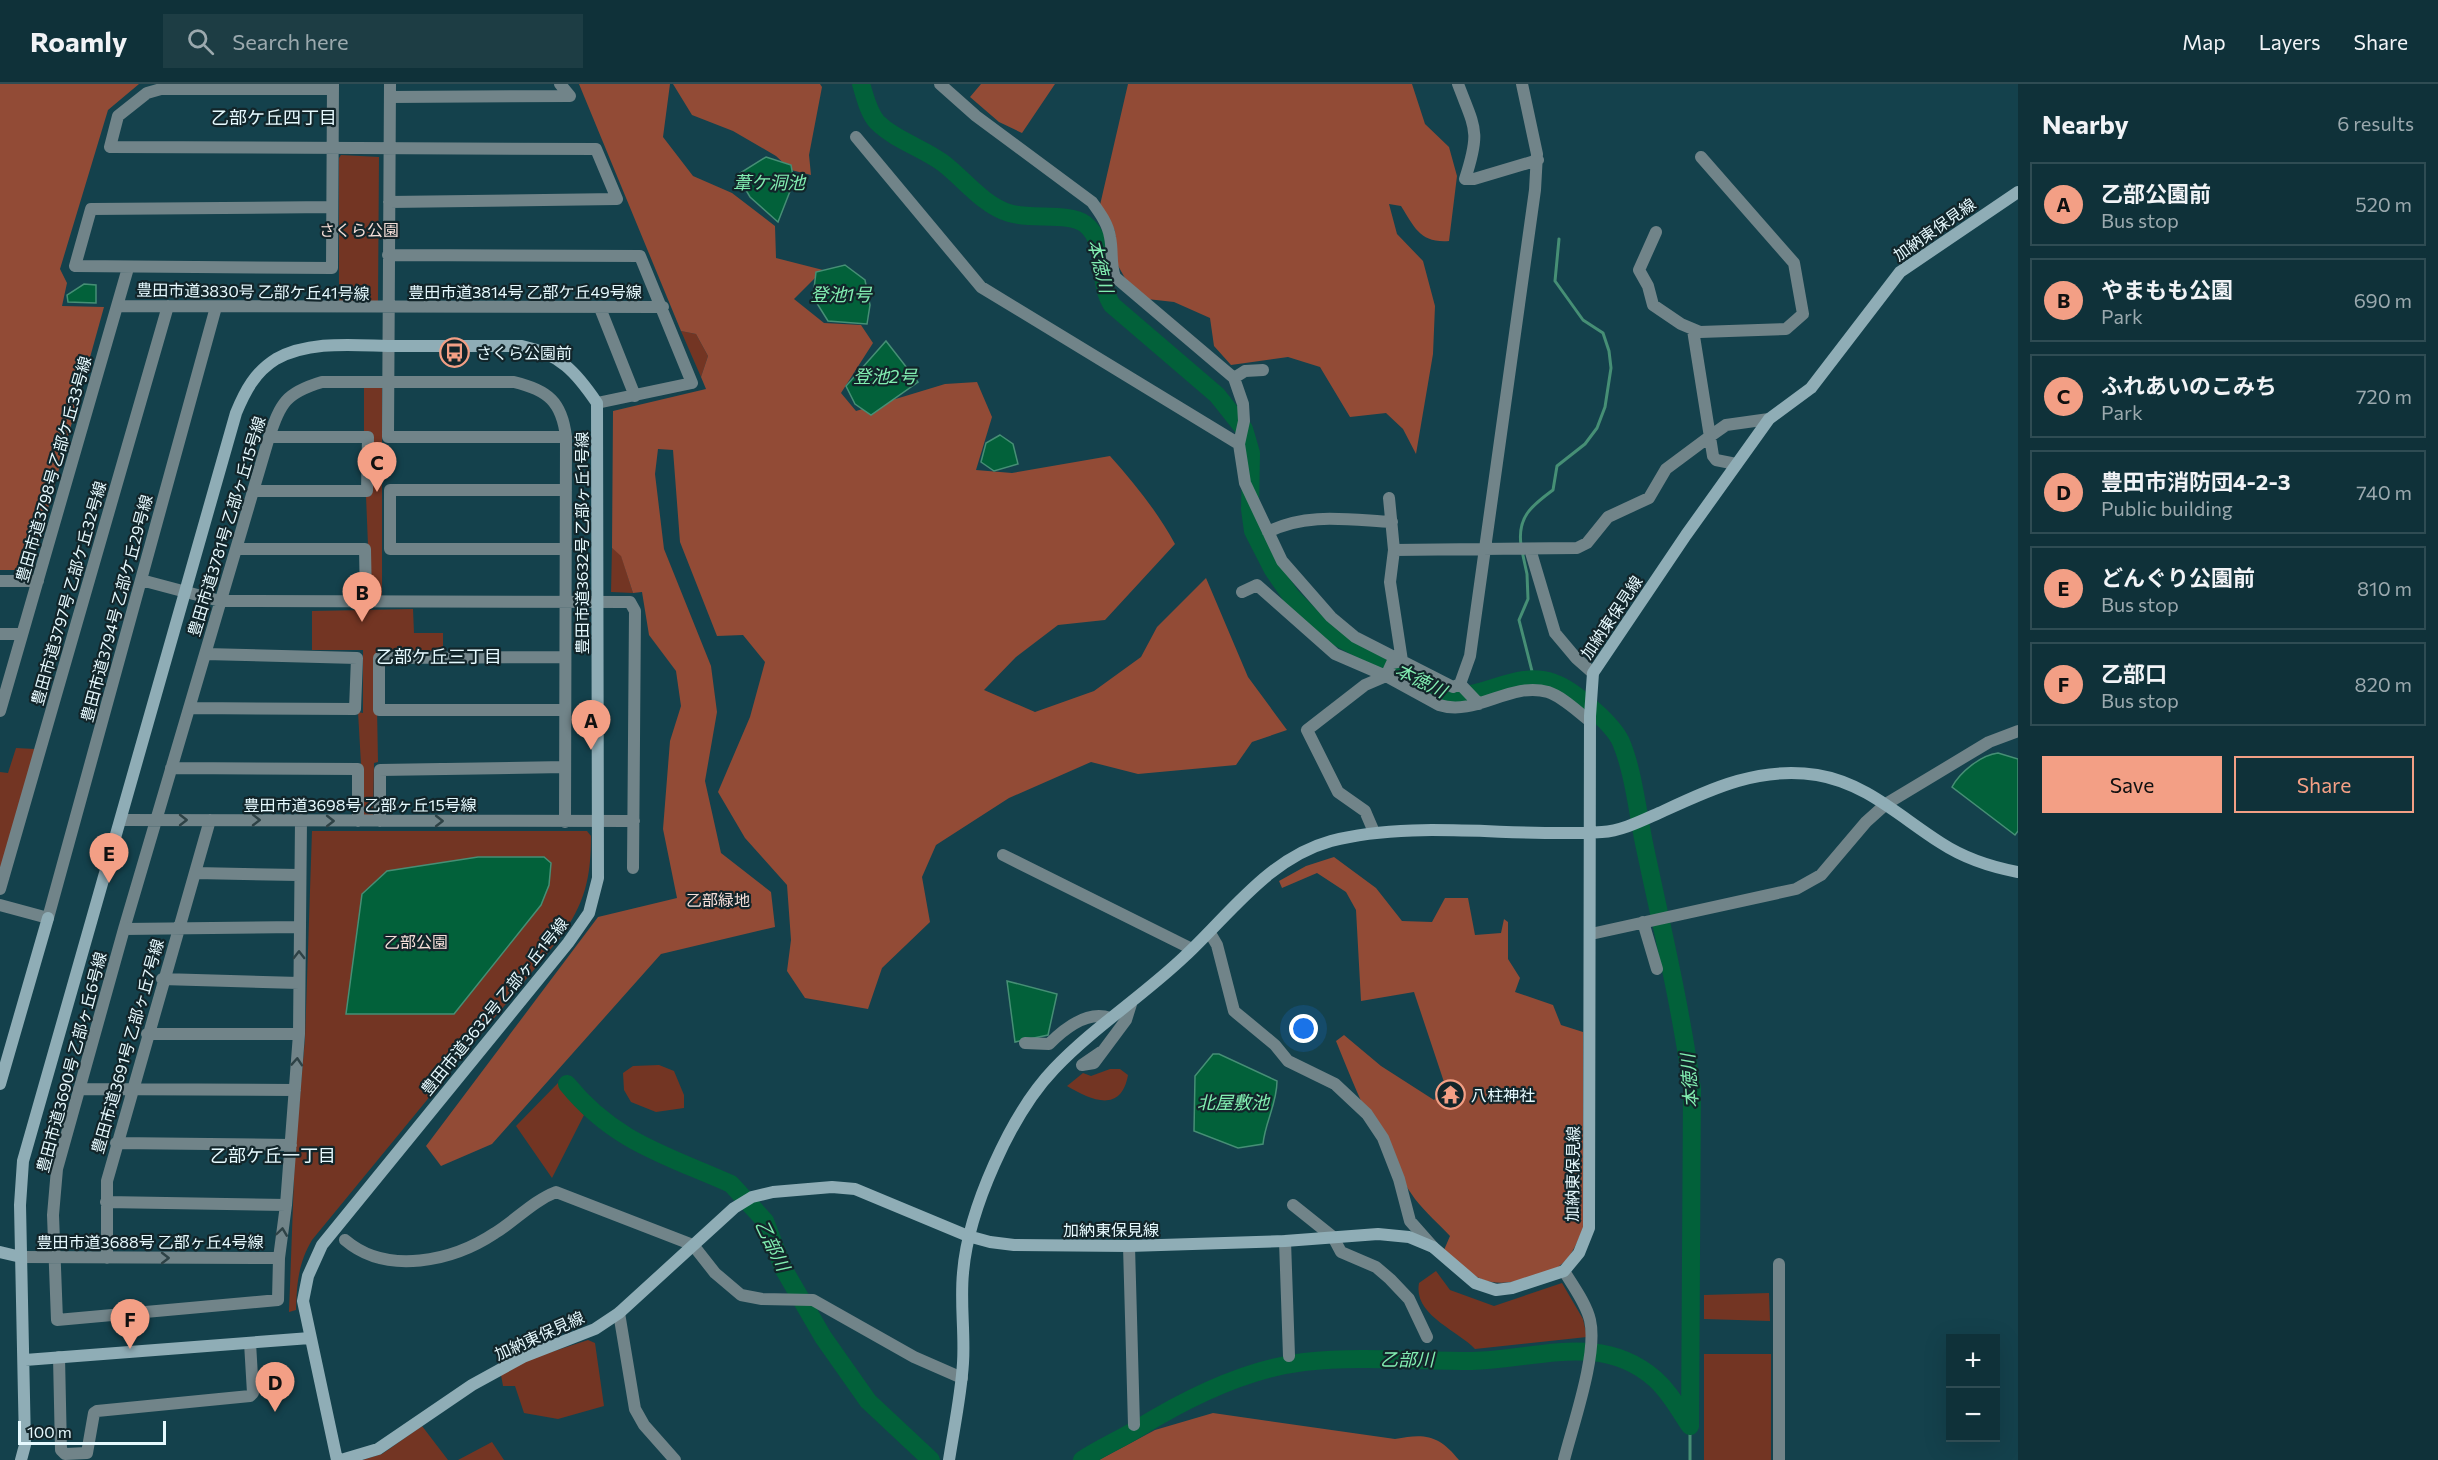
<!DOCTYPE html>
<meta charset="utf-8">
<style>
:root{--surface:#0f3139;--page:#1d3d44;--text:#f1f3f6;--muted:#9ba9ae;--line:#2f4c53;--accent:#f39f85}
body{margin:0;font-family:Commissioner,"Noto Sans JP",sans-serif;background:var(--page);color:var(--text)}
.controls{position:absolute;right:18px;bottom:18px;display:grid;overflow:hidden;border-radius:0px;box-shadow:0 6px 24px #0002}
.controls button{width:54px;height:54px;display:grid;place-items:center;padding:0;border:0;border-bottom:2px solid var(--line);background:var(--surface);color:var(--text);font:30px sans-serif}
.scale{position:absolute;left:18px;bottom:15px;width:148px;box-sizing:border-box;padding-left:6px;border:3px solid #e6f9fe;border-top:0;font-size:16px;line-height:21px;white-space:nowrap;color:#e6f9fe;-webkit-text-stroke:4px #12252a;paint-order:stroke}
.you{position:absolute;left:1304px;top:945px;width:21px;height:21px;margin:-15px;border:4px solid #fff;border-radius:50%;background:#1a73e8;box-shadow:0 0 0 9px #1a73e833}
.badge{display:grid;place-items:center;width:39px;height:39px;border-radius:50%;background:var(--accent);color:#111;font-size:20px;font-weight:700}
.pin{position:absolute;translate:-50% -50px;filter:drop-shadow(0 2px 3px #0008)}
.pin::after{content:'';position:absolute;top:32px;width:21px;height:18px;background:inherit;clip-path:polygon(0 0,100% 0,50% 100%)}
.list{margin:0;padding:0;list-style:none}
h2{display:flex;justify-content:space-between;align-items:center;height:78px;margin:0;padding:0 24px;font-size:26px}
h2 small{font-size:20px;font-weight:400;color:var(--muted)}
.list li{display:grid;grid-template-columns:39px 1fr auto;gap:18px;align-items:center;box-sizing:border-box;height:84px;margin:0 12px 12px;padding:0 12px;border:2px solid var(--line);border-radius:0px}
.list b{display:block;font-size:22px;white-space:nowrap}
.list p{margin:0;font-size:20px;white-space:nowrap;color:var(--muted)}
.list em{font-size:20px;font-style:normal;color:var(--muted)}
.actions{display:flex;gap:12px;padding:18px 24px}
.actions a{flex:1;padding:14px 0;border:2px solid var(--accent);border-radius:0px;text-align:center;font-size:21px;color:var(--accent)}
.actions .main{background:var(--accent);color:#111}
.icon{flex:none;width:33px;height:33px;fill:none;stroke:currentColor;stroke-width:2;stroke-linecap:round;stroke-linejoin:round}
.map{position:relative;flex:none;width:2018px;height:1376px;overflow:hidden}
header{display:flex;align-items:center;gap:36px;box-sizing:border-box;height:84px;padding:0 30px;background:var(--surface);border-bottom:2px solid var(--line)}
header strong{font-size:28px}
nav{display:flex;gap:33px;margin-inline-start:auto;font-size:21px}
.search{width:420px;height:54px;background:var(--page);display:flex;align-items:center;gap:15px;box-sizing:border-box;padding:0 21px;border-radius:0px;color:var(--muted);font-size:22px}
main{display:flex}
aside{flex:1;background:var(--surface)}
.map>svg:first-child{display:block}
.green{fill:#733523}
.forest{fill:#924b36}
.water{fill:#02613a;stroke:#468f75;stroke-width:1.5}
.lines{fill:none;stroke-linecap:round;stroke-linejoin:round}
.stream{stroke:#468f75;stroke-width:3}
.river{stroke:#02613a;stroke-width:18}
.street{stroke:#718489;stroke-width:12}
.secondary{stroke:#8fadb6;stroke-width:12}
.oneway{stroke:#2e4246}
.labels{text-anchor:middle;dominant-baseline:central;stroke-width:4.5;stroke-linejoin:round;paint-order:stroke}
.park-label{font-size:16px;fill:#f5ded8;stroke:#12252a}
.street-label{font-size:16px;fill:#e6f9fe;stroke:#12252a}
.poi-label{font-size:16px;fill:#e6f9fe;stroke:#12252a;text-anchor:start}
.neighbourhood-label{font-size:18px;fill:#e6f9fe;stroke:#12252a}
.water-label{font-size:18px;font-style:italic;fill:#82eeb1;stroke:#12252a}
</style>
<header>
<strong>Roamly</strong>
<div class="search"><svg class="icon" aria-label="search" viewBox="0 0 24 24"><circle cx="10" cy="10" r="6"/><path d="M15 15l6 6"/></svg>Search here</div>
<nav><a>Map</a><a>Layers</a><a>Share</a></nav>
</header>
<main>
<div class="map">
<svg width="2018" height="1376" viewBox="0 0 2018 1376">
<rect width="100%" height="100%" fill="#14414c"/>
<path class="green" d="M341,71L379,73L378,217L339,220V74Z
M681,247L696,250L708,272L701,293Z
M364,300L382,302V512L370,511L366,412H371V348L364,347Z
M612,464L621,471L633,509L611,508Z
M413,525L414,549H443V567L382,566L376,569L378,678L374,679L373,732H364L358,628L363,629V566H312V527Z
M16,664L35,665L0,789V688L8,689Z
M312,747H587L591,752C591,794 585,819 560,854L312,1156C298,1180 297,1199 296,1226L289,1228L295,1067L305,955Z
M659,981L674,987L684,1011V1024L656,1028L631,1018L624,1006L623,989L633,982Z
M1110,985H1120L1128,991C1121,1030 1091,1016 1067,1002L1083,989L1091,992Z
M558,999L584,1031L552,1094L516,1042Z
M1436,1187L1450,1206L1494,1222L1562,1199L1583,1235L1587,1253L1475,1265C1457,1246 1413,1231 1419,1199Z
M1769,1209L1770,1237L1704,1235V1211Z
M588,1256L595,1259L604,1322L558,1335L524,1329L515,1302H503L501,1291L533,1274Z
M1704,1270H1771V1376H1704Z
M422,1342L448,1376H362L382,1370Z
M492,1358L504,1376H458Z"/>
<path class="forest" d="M0,0H139L108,26L60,185L67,199L62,222L104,223L31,486H0Z
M579,0H670L663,53L693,92L732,109L775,142L776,174L823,186L794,215L824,239L861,241L873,259L841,309L856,327L945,300L977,298L992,333L976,386L1012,389L1110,372C1135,400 1157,427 1175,460L1105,536L1058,541L1016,573L984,606L1035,628L1094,607L1141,573L1157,543L1206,494L1248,593L1287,646L1252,658L1236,681L1138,690L1091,678L1009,714L936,761L922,793L930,838L882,884L868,925L805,914L787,887L791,856L787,801L745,754L718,708L750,633L765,578L743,551L717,552L680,458L673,366L658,365L655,390L664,465L711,582L717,628L705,697L721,769L771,808L775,843L661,870L492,1060L441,1082L426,1062L598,833L677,814L663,745L670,657L681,622L676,587L649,551L642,508L633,509L621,472L612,464L613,327L706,305L701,293L708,272L696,250L681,247Z
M673,0H820L822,3L809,71L811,91L791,86L776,72L733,47L692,31Z
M981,0H1055L1022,49L999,38L970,13Z
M1128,0H1412L1425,40L1449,63L1457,92L1449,157C1420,159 1415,144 1401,122L1389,120L1397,150L1423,177L1435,222L1433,270L1416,370L1403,345L1386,329L1350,333L1320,283L1288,273L1231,281L1214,262L1210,234L1174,218L1147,215L1126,196L1116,178L1115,147L1100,121Z
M1334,773L1376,804L1402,837L1432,838L1445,814H1468L1475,851L1501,849L1504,835L1508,838V875L1520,894L1515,908L1553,921L1561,941L1583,948V1145C1577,1158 1571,1175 1558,1183C1539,1195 1501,1204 1481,1195C1468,1189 1456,1176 1444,1166L1450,1152C1439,1140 1425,1128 1415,1115C1381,1066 1358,1012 1336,957L1344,951L1381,982L1434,1016L1446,1004L1414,908L1361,917L1356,826L1346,808L1317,789L1282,804L1279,797L1306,782Z
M1213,1329L1395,1355C1425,1349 1439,1351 1459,1376H1099L1155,1346Z"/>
<path class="water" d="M766,73L791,81L794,97L778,138L750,113L737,91Z
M845,181L865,196L870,221L867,240L828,237L813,213L816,188Z
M84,200L96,201V219L68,218L67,211Z
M886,257L918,298L871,331L855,320L846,302Z
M1000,351L1013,360L1018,380L994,387L981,378L986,359Z
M1998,669L2018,675V747L2015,751L1952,703C1960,688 1981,671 1998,669Z
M478,773H544L551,779L549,801L541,821L454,930H346L362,810L387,787Z
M1007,897L1057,910L1048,951L1015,958Z
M1213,970H1219L1277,997C1277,1020 1265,1038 1263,1060L1238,1064L1194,1047L1195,992Z"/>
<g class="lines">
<path class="stream" d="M1521,461C1517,432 1533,421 1553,406L1557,382L1585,360L1597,344L1605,323L1611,284L1609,267L1603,249L1583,236L1555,197L1559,155
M1522,467L1527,490L1528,515L1519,536L1534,595
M1690,1376V1342"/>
<path class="river" d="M861,0C865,12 868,28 877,38C895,56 923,64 943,79C964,95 983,121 1009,129C1030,136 1070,128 1085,140C1109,159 1096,197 1112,221L1217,311L1244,345L1251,369L1250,425L1253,447L1273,486L1291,512L1324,546L1448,611C1485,616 1516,585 1554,599C1573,605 1613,640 1621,658C1634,689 1638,732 1645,764C1662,844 1681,924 1692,1005L1690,1342
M567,1000C614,1058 666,1071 731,1100L765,1137L783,1184L823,1253L868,1317L931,1376
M1082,1376C1100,1364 1119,1356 1137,1345C1187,1314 1245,1285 1304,1278C1360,1272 1416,1277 1472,1277C1535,1276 1601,1247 1655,1295C1670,1308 1679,1326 1690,1342"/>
<path class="street" d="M390,0L388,353H566
M560,0L570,12
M940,0L976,32L1092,118C1100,129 1108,140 1110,153C1113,167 1110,180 1115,193L1234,294L1243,320L1244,337L1239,360L1245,399L1282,477L1331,533L1355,553L1453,603L1460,600L1470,572L1535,106L1537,70L1522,0
M1458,0C1475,45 1481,46 1465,95H1474L1538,76
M333,5H161L147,9L118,32L110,63L596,65L617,115L389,118
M390,13L570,12
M856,53L981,203L1239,360
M332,123L91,125L75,182L332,184L333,0
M1656,148L1639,186L1648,202L1653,221L1681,240L1700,248L1786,245L1803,230L1794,179L1701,73
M388,171L640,172L692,299L597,319
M117,222L663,223
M600,224L635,312
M1693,246L1713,372L1716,376L1736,380
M1234,294L1245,287L1263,286
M253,407H367L368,353H269
M1389,414L1394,466L1390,498L1402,577
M1268,448C1306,428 1350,436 1392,438
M236,465H365L366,517
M566,465H390V406H566
M1530,465L1555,549L1576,574L1593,589
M1394,466L1577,464L1587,459L1608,433L1649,414L1666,385L1709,353L1726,341L1769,335
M141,496L220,517L630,518L635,527L633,784
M0,497H38
M1242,508L1257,501L1335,570L1386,592L1439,621C1476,633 1510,597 1548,608C1563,613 1578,628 1590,637
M0,550H22
M1460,600L1479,620
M189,624L355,625L357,574L205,570
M565,626H379V574L565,573
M0,627L128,184
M171,684L358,685V737
M121,736L634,737
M301,736L299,950L286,1121L279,1174L278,1216L57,1236L53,1131L57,1085L124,845L269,353C281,319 285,309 322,298H514C548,306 562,318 566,353L565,738
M380,737V686L565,683
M1374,748L1365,727L1338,708L1307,646L1365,601L1386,592L1392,579L1402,577
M1003,771L1192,865
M195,789L299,791
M0,805L168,222
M0,821L48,834L216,223
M1643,838L1657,885
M124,845L299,843
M1210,849L1217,861L1234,927L1275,961L1288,977L1335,1000L1367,1030L1383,1054L1399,1095L1410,1137L1433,1163
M1591,850L1796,805L1821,791L1866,738L1886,720L1989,658L2018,647
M162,895L299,899
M147,950H299
M1025,959L1049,960C1064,945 1088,926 1110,934
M1101,968L1082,981L1094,979L1126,936L1131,920
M79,1005L295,1006
M116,1059L291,1061
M106,1118L286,1121
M1293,1121L1333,1153L1341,1168L1376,1183L1390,1195L1409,1215L1427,1253
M345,1156C387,1192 453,1177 495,1149C516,1136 533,1117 556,1108L693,1161L715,1189L741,1211L762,1215L813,1216L914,1273L962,1294
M1285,1157L1289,1272
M1129,1162L1134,1341
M21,1173L279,1174
M107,1174V1097L210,736
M1564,1187C1573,1202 1586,1219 1590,1236C1598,1270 1573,1340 1564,1376
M619,1229L635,1325L644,1341L675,1376
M59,1273L61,1366L65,1370L87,1369L94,1329L97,1327L250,1312L253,1309L250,1259
M1779,1376V1180"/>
<path class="secondary" d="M0,1000L48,834
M0,1168L21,1173
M25,1276L310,1254
M21,1376L25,1361L20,1121L23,1077L236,329C245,307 255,288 276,275C312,255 359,262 398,262C439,262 481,262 522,262C560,270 576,288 597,319L598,794L589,829L568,859L322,1161L308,1192L303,1217L337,1376
M341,1376L378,1365L472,1301L523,1273L595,1245L619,1229L734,1124L752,1113L773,1108L832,1103L855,1105L968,1152L990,1158L1014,1161L1129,1162L1285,1157L1378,1150L1409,1153L1433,1163L1475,1199L1496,1206L1512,1204L1564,1187L1579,1169L1589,1144L1590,632L1593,589L1686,451L1769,335L1811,304L1900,188L2018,108
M949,1376C954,1344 961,1311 963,1279C965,1249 960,1219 963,1189C968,1126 1011,1030 1054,985C1094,943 1143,912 1185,872C1230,830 1269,774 1331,757C1413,735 1516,754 1602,748C1621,747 1641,737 1659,729C1711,705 1758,682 1817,691C1866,699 1900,733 1941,759C1964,774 1991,783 2018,788"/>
</g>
<defs><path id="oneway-chevron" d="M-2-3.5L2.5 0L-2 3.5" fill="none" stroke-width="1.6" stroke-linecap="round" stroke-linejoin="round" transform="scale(1.5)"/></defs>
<g class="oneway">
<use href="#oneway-chevron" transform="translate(183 736)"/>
<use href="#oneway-chevron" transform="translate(256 736)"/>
<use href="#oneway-chevron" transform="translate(330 737)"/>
<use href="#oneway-chevron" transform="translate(439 737)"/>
<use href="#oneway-chevron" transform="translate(299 871) rotate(-90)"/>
<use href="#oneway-chevron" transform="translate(297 978) rotate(-86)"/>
<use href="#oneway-chevron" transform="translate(282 1148) rotate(-82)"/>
<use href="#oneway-chevron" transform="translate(165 1174)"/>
</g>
<defs>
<symbol id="bus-ring" viewBox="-11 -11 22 22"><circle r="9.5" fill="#12252a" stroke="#f39f85" stroke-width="1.5"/><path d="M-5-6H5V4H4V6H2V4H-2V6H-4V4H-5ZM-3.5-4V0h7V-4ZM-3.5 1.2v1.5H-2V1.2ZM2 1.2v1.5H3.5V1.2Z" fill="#f39f85"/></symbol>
<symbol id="temple-ring" viewBox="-11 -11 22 22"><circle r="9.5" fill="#12252a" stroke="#f39f85" stroke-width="1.5"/><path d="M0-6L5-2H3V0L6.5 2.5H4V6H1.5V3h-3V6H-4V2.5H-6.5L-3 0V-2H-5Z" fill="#f39f85"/></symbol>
</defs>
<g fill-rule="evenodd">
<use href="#bus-ring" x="438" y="252" width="33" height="33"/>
<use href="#temple-ring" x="1434" y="994" width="33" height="33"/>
</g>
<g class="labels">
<g class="park-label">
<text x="359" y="145">さくら公園</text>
<text x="718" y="815">乙部緑地</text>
<text x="416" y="857">乙部公園</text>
</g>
<g class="street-label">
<text transform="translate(1934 145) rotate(-35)">加納東保見線</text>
<text transform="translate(253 207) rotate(1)">豊田市道3830号 乙部ケ丘41号線</text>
<text x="525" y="207">豊田市道3814号 乙部ケ丘49号線</text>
<text transform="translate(53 385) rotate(-74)">豊田市道3798号 乙部ケ丘33号線</text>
<text transform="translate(226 442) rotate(-73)">豊田市道3781号 乙部ヶ丘15号線</text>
<text transform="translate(581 459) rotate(-90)">豊田市道3632号 乙部ヶ丘1号線</text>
<text transform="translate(68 509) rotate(-74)">豊田市道3797号 乙部ケ丘32号線</text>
<text transform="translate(116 524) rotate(-75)">豊田市道3794号 乙部ケ丘29号線</text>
<text transform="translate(1611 533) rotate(-56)">加納東保見線</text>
<text x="360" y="720">豊田市道3698号 乙部ヶ丘15号線</text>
<text transform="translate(494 922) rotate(-51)">豊田市道3632号 乙部ヶ丘1号線</text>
<text transform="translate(127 962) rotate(-74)">豊田市道3691号 乙部ヶ丘7号線</text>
<text transform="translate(71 978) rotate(-75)">豊田市道3690号 乙部ヶ丘6号線</text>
<text transform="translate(1572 1090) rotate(-89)">加納東保見線</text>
<text x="1111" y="1145">加納東保見線</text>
<text x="150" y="1157">豊田市道3688号 乙部ヶ丘4号線</text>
<text transform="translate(539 1251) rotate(-24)">加納東保見線</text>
</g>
<g class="poi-label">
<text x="476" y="268">さくら公園前</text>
<text x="1471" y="1010">八柱神社</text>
</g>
<g class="neighbourhood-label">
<text x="274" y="33">乙部ケ丘四丁目</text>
<text x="439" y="572">乙部ケ丘三丁目</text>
<text x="273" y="1071">乙部ケ丘一丁目</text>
</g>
<g class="water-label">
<text x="769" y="98">葦ケ洞池</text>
<text transform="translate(1101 182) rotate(76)">本徳川</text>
<text x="841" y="210">登池1号</text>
<text x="885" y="292">登池2号</text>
<text transform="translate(1421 596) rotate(26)">本徳川</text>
<text transform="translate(1689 997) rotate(-94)">本徳川</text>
<text x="1233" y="1018">北屋敷池</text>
<text transform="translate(773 1161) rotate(64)">乙部川</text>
<text x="1407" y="1275">乙部川</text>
</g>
</g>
</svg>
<div class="controls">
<button>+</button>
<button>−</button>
</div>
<div class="scale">100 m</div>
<div class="you"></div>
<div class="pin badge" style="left:591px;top:666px">A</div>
<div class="pin badge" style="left:362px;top:538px">B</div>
<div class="pin badge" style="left:377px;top:408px">C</div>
<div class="pin badge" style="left:275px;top:1328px">D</div>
<div class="pin badge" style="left:109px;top:799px">E</div>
<div class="pin badge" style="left:130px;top:1265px">F</div>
</div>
<aside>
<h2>Nearby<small>6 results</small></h2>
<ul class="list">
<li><span class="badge">A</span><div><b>乙部公園前</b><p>Bus stop</p></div><em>520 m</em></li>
<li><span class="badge">B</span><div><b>やまもも公園</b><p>Park</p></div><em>690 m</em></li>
<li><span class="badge">C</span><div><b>ふれあいのこみち</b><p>Park</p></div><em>720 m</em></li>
<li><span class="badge">D</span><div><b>豊田市消防団4-2-3</b><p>Public building</p></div><em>740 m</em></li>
<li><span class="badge">E</span><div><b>どんぐり公園前</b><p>Bus stop</p></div><em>810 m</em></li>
<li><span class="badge">F</span><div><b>乙部口</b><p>Bus stop</p></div><em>820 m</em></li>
</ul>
<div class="actions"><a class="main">Save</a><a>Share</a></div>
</aside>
</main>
